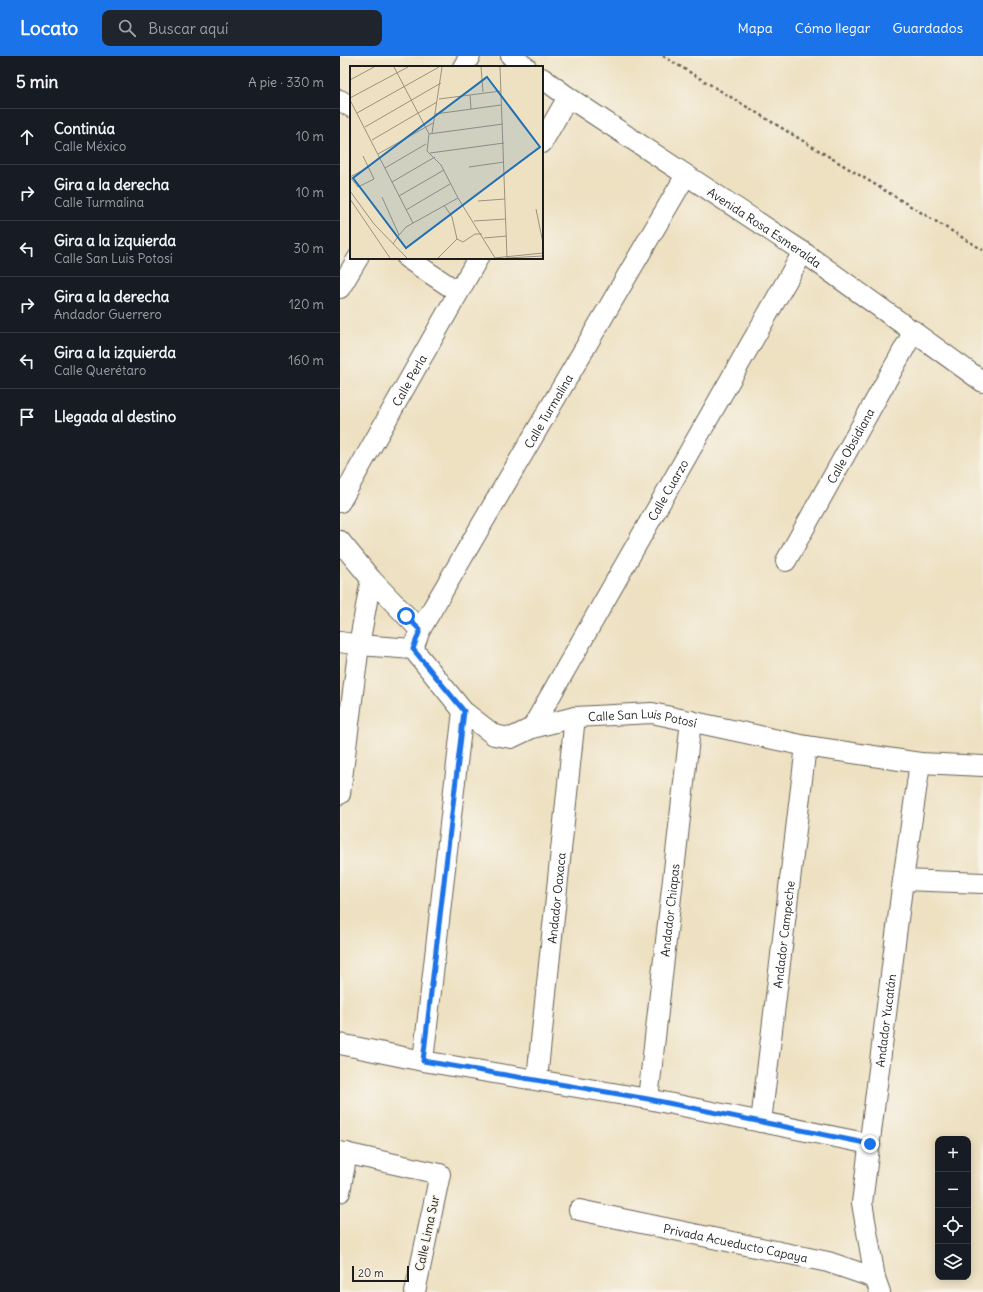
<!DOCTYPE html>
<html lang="es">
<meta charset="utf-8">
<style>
:root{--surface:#171b24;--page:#20242c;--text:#f1f3f6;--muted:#9ea1a6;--line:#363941;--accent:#1a73e8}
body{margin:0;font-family:Delius,sans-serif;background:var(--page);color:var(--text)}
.controls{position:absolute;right:12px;bottom:12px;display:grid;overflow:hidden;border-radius:8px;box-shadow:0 2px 10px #0003}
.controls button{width:36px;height:36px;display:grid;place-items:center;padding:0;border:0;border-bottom:1px solid var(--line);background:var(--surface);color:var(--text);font:20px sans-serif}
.scale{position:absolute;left:12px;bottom:10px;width:57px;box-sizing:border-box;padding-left:4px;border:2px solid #1c1c1c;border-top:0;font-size:11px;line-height:14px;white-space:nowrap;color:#1c1c1c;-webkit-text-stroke:3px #f7f3e8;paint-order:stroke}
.stop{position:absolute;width:12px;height:12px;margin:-9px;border:3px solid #1a73e8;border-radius:50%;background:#fff}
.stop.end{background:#1a73e8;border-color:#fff;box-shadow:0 1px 4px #0008}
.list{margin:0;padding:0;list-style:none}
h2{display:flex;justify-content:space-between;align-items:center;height:52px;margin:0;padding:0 16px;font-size:17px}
h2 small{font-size:13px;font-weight:400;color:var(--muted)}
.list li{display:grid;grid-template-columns:26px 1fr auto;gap:12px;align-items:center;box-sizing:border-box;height:56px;padding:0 16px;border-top:1px solid var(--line)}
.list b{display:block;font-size:15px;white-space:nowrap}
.list p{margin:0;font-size:13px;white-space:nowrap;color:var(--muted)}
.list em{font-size:13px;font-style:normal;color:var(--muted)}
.icon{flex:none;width:22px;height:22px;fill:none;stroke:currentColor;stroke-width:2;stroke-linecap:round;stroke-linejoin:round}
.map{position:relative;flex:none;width:643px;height:1236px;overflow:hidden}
header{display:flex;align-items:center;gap:24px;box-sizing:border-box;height:56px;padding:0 20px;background:var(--accent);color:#fff}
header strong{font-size:19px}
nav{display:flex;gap:22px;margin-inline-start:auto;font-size:14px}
.search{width:280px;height:36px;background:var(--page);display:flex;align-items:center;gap:10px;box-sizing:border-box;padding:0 14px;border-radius:8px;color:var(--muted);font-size:15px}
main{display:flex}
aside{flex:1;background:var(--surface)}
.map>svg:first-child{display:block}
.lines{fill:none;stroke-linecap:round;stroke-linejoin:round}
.street-casing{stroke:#666156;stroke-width:22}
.path{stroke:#666156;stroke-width:2.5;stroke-dasharray:3 3;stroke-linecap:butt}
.street{stroke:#fff;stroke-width:20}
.route{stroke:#1a73e8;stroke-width:5}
.labels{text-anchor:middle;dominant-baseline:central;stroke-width:3;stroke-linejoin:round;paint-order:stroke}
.street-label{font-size:12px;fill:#1c1c1c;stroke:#f7f3e8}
.inset-road{fill:none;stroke:#9a9280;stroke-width:1}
.view{fill:#1f6fb2;fill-opacity:0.15;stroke:#1f6fb2;stroke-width:2}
.inset-edge{fill:none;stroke:#1c1c1c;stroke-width:2}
</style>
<header>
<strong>Locato</strong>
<div class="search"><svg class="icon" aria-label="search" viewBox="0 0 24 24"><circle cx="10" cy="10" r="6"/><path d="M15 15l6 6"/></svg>Buscar aquí</div>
<nav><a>Mapa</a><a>Cómo llegar</a><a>Guardados</a></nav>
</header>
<main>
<aside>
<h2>5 min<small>A pie · 330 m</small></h2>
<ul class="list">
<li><svg class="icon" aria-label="ahead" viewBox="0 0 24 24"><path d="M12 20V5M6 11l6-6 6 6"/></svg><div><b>Continúa</b><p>Calle México</p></div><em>10 m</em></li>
<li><svg class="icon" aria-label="right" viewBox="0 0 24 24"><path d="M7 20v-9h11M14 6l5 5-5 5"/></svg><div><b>Gira a la derecha</b><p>Calle Turmalina</p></div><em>10 m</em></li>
<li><svg class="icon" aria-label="left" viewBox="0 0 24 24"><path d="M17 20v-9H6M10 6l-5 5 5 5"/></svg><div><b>Gira a la izquierda</b><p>Calle San Luis Potosí</p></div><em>30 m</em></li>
<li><svg class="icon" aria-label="right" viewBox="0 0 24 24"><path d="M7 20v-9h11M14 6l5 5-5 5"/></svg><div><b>Gira a la derecha</b><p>Andador Guerrero</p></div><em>120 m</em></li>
<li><svg class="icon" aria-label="left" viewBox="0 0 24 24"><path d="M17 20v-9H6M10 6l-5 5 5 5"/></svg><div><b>Gira a la izquierda</b><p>Calle Querétaro</p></div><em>160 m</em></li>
<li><svg class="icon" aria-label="arrive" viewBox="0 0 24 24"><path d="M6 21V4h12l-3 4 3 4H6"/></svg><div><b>Llegada al destino</b></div></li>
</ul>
</aside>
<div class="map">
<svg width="643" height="1236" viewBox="0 0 643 1236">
<rect width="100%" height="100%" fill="#f7f3e8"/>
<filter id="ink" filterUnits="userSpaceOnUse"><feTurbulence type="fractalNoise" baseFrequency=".025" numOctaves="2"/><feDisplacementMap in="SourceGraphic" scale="8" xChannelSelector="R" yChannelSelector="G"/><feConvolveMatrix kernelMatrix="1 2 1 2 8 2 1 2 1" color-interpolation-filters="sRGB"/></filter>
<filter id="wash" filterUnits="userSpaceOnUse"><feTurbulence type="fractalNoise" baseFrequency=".012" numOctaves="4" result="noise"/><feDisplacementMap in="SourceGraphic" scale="16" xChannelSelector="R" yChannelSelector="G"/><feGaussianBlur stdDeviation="0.9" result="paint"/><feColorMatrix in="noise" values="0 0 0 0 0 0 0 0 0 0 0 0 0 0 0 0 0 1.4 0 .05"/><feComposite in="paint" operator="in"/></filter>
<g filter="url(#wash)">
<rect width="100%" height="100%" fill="#eee1c2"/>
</g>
<g filter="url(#ink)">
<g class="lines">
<defs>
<g id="street">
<path d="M171,0L186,11"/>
<path d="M123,11L130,0"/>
<path id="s1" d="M202,22L228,41L463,196L643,326"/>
<path d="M0,44L11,51"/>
<path d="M202,87L228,41"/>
<path d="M67,202L118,236"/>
<path d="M0,232L18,202"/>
<path id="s2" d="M0,446L138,202"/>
<path d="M0,485L31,523L80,574"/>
<path id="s3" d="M446,505L574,275"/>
<path id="s4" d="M0,586L19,589L73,593L123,655L154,679L171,682L192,672L235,661L312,657L466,690L580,707L643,710"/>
<path id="s5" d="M73,593L80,574L346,119"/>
<path id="s6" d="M192,672L463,196"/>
<path d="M0,738L19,589L31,523"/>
<path d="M563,824L643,827"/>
<path d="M0,988L83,1005L308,1043L530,1088"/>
<path d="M83,1005L123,655"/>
<path id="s7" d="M197,1023L235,661"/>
<path id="s8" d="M308,1043L351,665"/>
<path id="s9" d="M421,1066L466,690"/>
<path d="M0,1096L100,1118L75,1236"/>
<path d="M0,1136L7,1097"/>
<path id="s10" d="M239,1154L488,1206L535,1222L540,1236"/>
<path id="s11" d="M535,1222L522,1147L563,824L580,707"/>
</g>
</defs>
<use href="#street" class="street-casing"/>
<path class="path" d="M323,0L643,194"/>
<use href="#street" class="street"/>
</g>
</g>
<g class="lines" filter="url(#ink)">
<path class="route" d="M66,560L80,574L73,593L124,655L83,1005L308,1043L530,1088"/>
</g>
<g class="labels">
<g class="street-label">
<text stroke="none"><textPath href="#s1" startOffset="268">Avenida Rosa Esmeralda</textPath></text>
<text stroke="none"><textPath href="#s2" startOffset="140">Calle Perla</textPath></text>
<text stroke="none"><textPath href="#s5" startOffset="274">Calle Turmalina</textPath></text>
<text stroke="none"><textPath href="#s3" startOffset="132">Calle Obsidiana</textPath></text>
<text stroke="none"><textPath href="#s6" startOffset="274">Calle Cuarzo</textPath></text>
<text stroke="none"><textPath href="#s4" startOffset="345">Calle San Luis Potosí</textPath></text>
<text stroke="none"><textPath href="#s7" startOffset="182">Andador Oaxaca</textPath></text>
<text stroke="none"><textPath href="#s8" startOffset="190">Andador Chiapas</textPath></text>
<text stroke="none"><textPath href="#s9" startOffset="189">Andador Campeche</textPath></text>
<text stroke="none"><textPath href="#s11" startOffset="260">Andador Yucatán</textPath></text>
<text transform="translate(87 1177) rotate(-78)">Calle Lima Sur</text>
<text stroke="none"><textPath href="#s10" startOffset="160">Privada Acueducto Capaya</textPath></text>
</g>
</g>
<g transform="translate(10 10)">
<rect width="193" height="193" fill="#eee1c2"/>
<path class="inset-road" d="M44,1L79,68L77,85L91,99L108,132L145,192M131,1L133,26M150,1L157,192M0,14L24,1M120,29L121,43M0,32L58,1M89,33L151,25M0,34L63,157M7,47L89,1M85,48L151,39M15,61L91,17M82,67L92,1M79,68L153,58M22,74L87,36M80,87L154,77M28,88L83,57M119,101L154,96M35,102L76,78M0,111L8,121L24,113L13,90M0,111L19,101M42,116L85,91M0,125L24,158L57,192M49,130L94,104M32,131L49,169L43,178M0,133L40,192M128,135L155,133M94,139L102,151L107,173M186,143L193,177M56,144L100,118M124,155L156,153M49,169L56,161L108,132M134,172L157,170M88,192L107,173L113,176L125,168H132M144,192L193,187M157,192L193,190"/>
<path class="view" d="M137,11L190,81L56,182L3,112Z"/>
<rect width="193" height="193" class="inset-edge"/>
</g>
</svg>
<div class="controls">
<button>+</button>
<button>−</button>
<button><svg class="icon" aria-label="locate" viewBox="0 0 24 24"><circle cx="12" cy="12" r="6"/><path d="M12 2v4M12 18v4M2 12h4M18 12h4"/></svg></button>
<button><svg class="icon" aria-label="layers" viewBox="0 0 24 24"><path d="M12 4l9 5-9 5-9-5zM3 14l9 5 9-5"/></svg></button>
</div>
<div class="scale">20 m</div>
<div class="stop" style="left:66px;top:560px"></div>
<div class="stop end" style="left:530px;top:1088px"></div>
</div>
</main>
